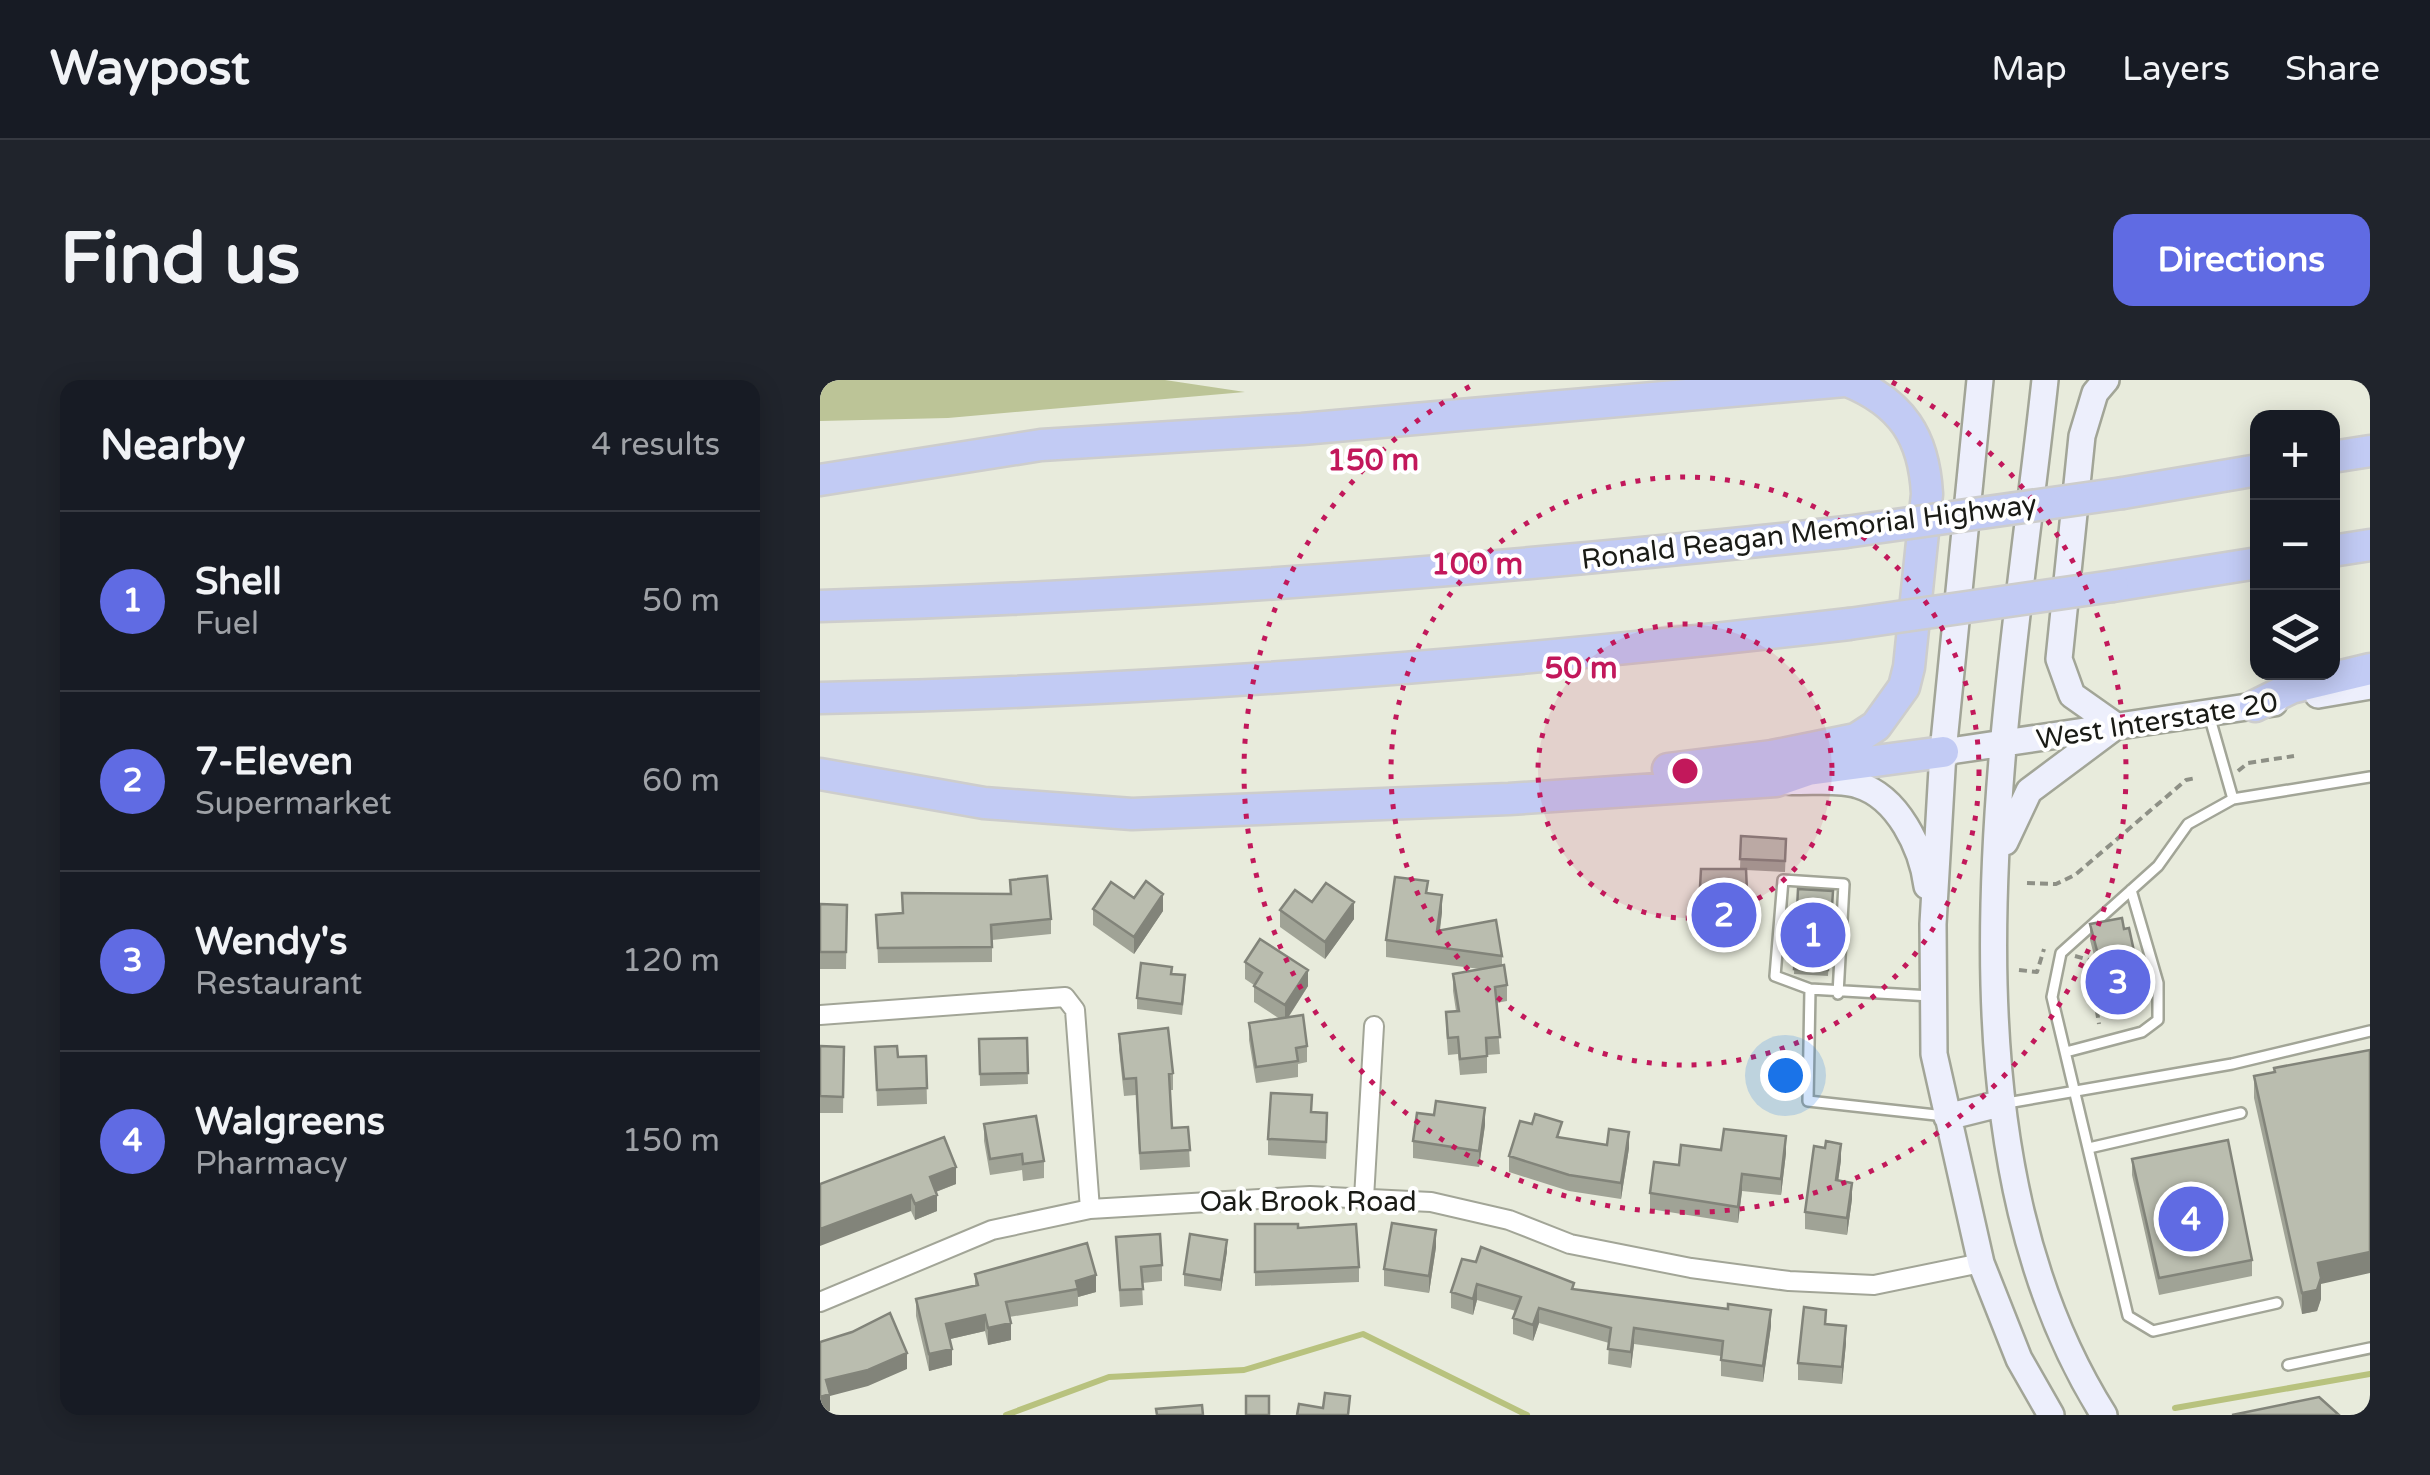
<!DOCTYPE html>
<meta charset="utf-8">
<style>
:root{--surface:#171b24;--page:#20242c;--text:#f1f3f6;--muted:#9ea1a6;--line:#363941;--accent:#606be3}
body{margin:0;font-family:"Varela Round",sans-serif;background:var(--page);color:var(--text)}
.controls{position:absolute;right:30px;top:30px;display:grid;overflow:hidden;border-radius:20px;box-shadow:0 5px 25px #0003}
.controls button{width:90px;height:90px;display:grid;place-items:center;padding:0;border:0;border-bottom:2px solid var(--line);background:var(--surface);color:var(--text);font:50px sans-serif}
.you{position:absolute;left:965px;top:695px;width:35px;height:35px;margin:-25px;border:8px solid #fff;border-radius:50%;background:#1a73e8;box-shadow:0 0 0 15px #1a73e833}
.badge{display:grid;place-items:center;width:65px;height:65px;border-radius:50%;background:var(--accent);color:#fff;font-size:32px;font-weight:700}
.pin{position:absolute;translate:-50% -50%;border:5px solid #fff;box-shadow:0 2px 10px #0006}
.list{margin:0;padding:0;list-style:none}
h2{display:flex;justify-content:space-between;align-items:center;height:130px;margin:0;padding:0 40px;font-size:42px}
h2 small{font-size:32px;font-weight:400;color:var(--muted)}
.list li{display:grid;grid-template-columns:65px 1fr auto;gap:30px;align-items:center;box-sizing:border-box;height:180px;padding:0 40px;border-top:2px solid var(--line)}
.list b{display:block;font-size:38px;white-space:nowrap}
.list p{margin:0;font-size:32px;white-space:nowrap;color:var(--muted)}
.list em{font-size:32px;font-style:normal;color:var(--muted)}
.icon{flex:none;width:55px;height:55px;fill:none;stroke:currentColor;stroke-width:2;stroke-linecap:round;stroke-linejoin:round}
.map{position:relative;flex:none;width:1550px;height:1035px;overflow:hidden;border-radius:20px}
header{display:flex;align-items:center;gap:60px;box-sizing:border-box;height:140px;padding:0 50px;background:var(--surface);border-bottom:2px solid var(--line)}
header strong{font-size:48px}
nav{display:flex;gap:55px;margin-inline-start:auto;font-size:35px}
.intro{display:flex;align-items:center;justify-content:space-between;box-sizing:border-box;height:240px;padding:0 60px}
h1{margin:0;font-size:70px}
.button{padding:25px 45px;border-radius:20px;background:var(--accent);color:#fff;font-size:35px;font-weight:700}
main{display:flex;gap:60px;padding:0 60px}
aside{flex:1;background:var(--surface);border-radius:20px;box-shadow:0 5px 25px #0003}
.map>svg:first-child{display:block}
.green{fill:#bcc497}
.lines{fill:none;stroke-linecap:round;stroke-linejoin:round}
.stream{stroke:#b8c27e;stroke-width:6}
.lane-casing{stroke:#a2a597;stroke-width:14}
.street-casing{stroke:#a2a597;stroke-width:22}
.secondary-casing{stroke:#a2a597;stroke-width:30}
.highway-casing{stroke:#cdcdcc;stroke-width:35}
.path{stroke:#8e9086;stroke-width:4;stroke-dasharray:8 5;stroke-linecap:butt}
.lane{stroke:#fff;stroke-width:9}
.street{stroke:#fff;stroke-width:18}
.secondary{stroke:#edeffc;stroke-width:25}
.highway{stroke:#c2cbf4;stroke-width:30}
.highway-bridge-casing{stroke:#cdcdcc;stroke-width:35;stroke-linecap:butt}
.highway-bridge{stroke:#c2cbf4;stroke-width:30}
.wall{fill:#a0a396}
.shaded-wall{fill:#82847a}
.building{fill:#babdaf;stroke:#82847a;stroke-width:2.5}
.ring{fill:none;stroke:#c2185b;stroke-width:5;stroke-dasharray:5 10}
.labels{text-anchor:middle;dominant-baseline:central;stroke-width:8;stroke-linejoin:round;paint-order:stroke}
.street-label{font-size:28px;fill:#1a1b16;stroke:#fff}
.centre{fill:#c2185b;stroke:#fff;stroke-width:5}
.ring-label{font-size:30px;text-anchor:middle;font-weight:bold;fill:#c2185b;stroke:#fff;stroke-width:8;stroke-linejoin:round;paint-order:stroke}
</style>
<header>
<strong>Waypost</strong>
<nav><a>Map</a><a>Layers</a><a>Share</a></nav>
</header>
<div class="intro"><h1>Find us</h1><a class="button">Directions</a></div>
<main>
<aside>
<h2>Nearby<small>4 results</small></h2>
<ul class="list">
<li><span class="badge">1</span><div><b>Shell</b><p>Fuel</p></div><em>50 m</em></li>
<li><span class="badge">2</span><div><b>7-Eleven</b><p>Supermarket</p></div><em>60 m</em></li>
<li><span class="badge">3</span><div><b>Wendy's</b><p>Restaurant</p></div><em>120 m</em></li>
<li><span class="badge">4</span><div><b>Walgreens</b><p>Pharmacy</p></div><em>150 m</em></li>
</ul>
</aside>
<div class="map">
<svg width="1550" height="1035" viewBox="0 0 1550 1035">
<rect width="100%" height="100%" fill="#e8ebdc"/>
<path class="green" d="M0,0H345L425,12L128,38L0,41Z"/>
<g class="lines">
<path class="stream" d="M1355,1028L1550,994
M186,1035L289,997L424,990L543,954L707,1035"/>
<defs>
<path id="lane" d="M1389,335L1413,419
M990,609L955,596L963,500L1024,504L1018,614
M1111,616L990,609L988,721L1125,736
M1246,672L1322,652L1338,640V603L1311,510
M1187,723L1412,684L1550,651
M1269,768L1421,733
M1457,923L1333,951L1308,936L1232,617L1241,573L1338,486L1368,444L1413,419L1550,397
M1468,985L1550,968"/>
<path id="street" d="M0,635L245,617L255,630L270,829
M544,818L554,646
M0,922L172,850L270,829L490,816L611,822L689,840L750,864L871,888L969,901L1054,905L1161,883"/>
<path id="secondary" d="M1160,0L1123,372L1113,544L1114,674L1161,883L1199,979L1231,1035
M1225,0C1191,319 1103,748 1284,1035
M1498,315L1550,306
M1123,372L1454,323
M966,401C987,403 1018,398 1038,405C1078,417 1102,468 1107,506
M1185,462L1209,411L1296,346L1252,315L1239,279L1262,56L1275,13L1286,0
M1127,737L1179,724"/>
<path id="highway" d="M1512,77L1550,71
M0,100L221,65L482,49L1036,0
M1303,113L1438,90
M1512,171L1550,165
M1293,206L1438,183
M0,226C344,216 685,189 1026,152
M0,318C344,311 687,284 1029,244
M1435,326L1471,308L1550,289
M848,389L952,376L1036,359L1056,346L1084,307L1089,287L1107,114C1104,57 1082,23 1028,1
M0,394L164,423L312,434L689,419L956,401L988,390L1123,372"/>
</defs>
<use href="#lane" class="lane-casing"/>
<use href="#street" class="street-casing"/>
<use href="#secondary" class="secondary-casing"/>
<use href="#highway" class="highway-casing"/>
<path class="path" d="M1418,391L1428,383L1474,376
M1207,503L1236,504L1255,495L1366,400L1376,398
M1255,576L1269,580L1279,644
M1199,590L1217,592L1224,569"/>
<use href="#lane" class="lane"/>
<use href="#street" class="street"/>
<use href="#secondary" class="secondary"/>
<use href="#highway" class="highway"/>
<defs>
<path id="highway-bridge" d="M1026,152L1303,113
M1029,244L1293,206"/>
</defs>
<use href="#highway-bridge" class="highway-bridge-casing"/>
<use href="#highway-bridge" class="highway-bridge"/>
</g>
<path class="wall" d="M921,456L966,470L965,492L926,490L928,551L924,550L923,563L910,562V567L878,560V544L920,489Z
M190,500L231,539V554L172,560V582L58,583L56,535L82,533V513L190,514Z
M978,509L1013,511L1008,596L974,594Z
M608,513L622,532L620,551L682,576V585L687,605V621L676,623L680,674L667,675V693L640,695L638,674L628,675L626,648V632L636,631L633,611V594L660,589L566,577V560Z
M314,518L343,531L314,574L273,545V529Z
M492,522L534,539L505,579L460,547V530Z
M0,524L27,525L26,589H0Z
M1270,544L1304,549L1323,613V630L1290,636L1270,560Z
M425,582L488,606L468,638L487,666V682L478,684V697L436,703L429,660V643L460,639L434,622V605L425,599Z
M352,594L365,606L362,635L317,629V618Z
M299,654L353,693V710H350L352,748L368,747L370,787L320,790L316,715L304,716L299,670Z
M207,658L208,704L160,706L159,659Z
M0,666L24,667L23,733H0Z
M55,667L78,677L106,676L107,724L57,726Z
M1434,696L1501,904V919L1497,931L1482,934L1434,718Z
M492,732L507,750L506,779L448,775V759Z
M164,744L224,781V798L203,801L202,790L170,795L164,761Z
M665,745L659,787L593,778V761Z
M742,758L809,768L801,819L749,811L689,792V776Z
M901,770L966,773L961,815L922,811L918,843L830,829V813L859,785Z
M1312,779L1432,880V896L1339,915L1312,795Z
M1021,780L1018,800L1032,819L1027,855L985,849V832Z
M0,804H136L116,812L117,831L95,840L91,831Z
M435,844L478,848L539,887V902L435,906Z
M296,857L342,885V901L322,903L323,925L300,927Z
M616,867L609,913L564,906V889Z
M407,871L401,911L364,906V894Z
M642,879L754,909L951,946L943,1002L901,996V976L814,964L811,988L788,984L789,963L719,943L713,961L693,954V938L696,931L657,920L653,935L631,928V912Z
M155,894L276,912L258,917V926L189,937L191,960L168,965L165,951L130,959L132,985L109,991L96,936V919L155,905Z
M1006,944L1026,963L1022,1004L978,1000V983Z"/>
<path class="shaded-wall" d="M343,514V531L314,574V557Z
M622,515V532L617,568V551Z
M534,522V539L505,579V562Z
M488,590V606L465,642V625Z
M665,728V745L659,787V771Z
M809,752V768L801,819V803Z
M966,756V773L961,815V799Z
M1021,764V780L1016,817V800Z
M136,787V804L110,814V797Z
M922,794V811L918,843V827Z
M1032,803V819L1027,855V838Z
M91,815V831L0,866V849Z
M117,815V831L95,840V824Z
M616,850V867L609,913V896Z
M407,860V871L401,911V900Z
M1550,872V893L1501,904V919L1497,931L1482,934V913L1498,883Z
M276,895V912L258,917L256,901Z
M657,904V920L653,935V919Z
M719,928V943L713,961V945Z
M951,930V946L943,1002V986Z
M165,935V951L126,960V944Z
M191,943V960L168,965V948Z
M1026,946V963L1022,1004V987Z
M814,948V964L811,988V972Z
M132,969V985L109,991V974Z
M87,973V989L48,1006L10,1016V1031L0,1034V1017L6,1000Z"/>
<path class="building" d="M921,456L966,459L965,481L920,479Z
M881,489H926L928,534H924L923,546H910V550L878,544Z
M227,496L231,539L171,545L172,567L58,568L56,535L83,533L82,513L191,514L190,500Z
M575,497L608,501L606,513L622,515L617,551L676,540L682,576L566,560Z
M326,501L343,514L314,557L273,529L291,502L314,518Z
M506,503L534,522L505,562L460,530L475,510L492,522Z
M978,509L1013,511L1008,590L974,589Z
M0,524L27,525L26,572H0Z
M1302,538L1304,549L1309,548L1323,613L1290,620L1270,544Z
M440,559L488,590L465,625L434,606L442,593L425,582Z
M321,583L352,587L351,594L365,595L362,624L317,618Z
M684,585L687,605L675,607L680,657L666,658L667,676L640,679L638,657L628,658L626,632L639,631L633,594Z
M483,635L487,666L476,668L478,681L436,687L429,643Z
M348,648L353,693L349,694L352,748L368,747L370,770L320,773L316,698L304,699L299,654Z
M207,658L208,693L160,694L159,659Z
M0,666L24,667L23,717L0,716Z
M77,666L78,677L106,676L107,708L57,710L55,667Z
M1550,670V872L1498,883L1501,898L1497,910L1482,913L1434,696L1455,692L1454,688Z
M451,713L492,715L491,732L507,733L506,762L448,759Z
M616,721L665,728L659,771L593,761L597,733L614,735Z
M715,734L742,742L737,757L787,765L789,749L809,752L801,803L749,795L689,776L700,741L712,744Z
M216,736L224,781L203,784L202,774L170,779L164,744Z
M904,749L966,756L961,799L922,794L918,827L830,813L834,782L859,785L861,765L901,770Z
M124,757L136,787L110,797L117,815L95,824L91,815L0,849V804Z
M1408,760L1432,880L1339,898L1312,779Z
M1006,761L1021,764L1016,800L1032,803L1027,838L985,832L994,766L1005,768Z
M572,843L616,850L609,896L564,889Z
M435,844H478V848L536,844L539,887L435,892Z
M340,854L342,885L321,887L323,909L300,910L296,857Z
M370,854L407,860L401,900L364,894Z
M267,863L276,895L256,901L258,909L186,922L191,943L168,948L165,935L126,944L132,969L109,974L96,919L158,905L155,894Z
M661,867L754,903L752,909L908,929V924L951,930L943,986L901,980L903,961L814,948L811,972L788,969L791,948L719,928L713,945L693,938L701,917L657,904L653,919L631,912L642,879L656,882Z
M984,927L1006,930L1005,944L1026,946L1022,987L978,983Z
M70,933L87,973L48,990L6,1000L10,1014L0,1017V962L32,952Z
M505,1013L530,1016L528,1035H477L479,1024L503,1028Z
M426,1016H449V1035H426Z
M1499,1017L1519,1035H1412Z
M382,1025L383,1035H337L336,1029Z"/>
<circle cx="865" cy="391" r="147" fill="#c2185b" fill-opacity=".12"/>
<g class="ring">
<circle cx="865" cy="391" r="147"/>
<circle cx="865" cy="391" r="294"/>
<path d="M1072 2A441 441 0 1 1 658 2"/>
</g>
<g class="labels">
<g class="street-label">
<text transform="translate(989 152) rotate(-7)">Ronald Reagan Memorial Highway</text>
<text transform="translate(1337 341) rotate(-9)">West Interstate 20</text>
<text x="488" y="822">Oak Brook Road</text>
</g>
</g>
<circle cx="865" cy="391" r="15" class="centre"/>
<g class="ring-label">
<text x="553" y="90">150 m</text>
<text x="657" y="194">100 m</text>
<text x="761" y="298">50 m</text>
</g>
</svg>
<div class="controls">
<button>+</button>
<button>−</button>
<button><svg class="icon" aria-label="layers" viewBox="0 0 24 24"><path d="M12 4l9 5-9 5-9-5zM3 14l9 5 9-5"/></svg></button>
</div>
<div class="you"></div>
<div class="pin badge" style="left:993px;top:555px">1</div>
<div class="pin badge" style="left:904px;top:535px">2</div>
<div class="pin badge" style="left:1298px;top:602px">3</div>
<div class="pin badge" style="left:1371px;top:839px">4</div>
</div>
</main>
